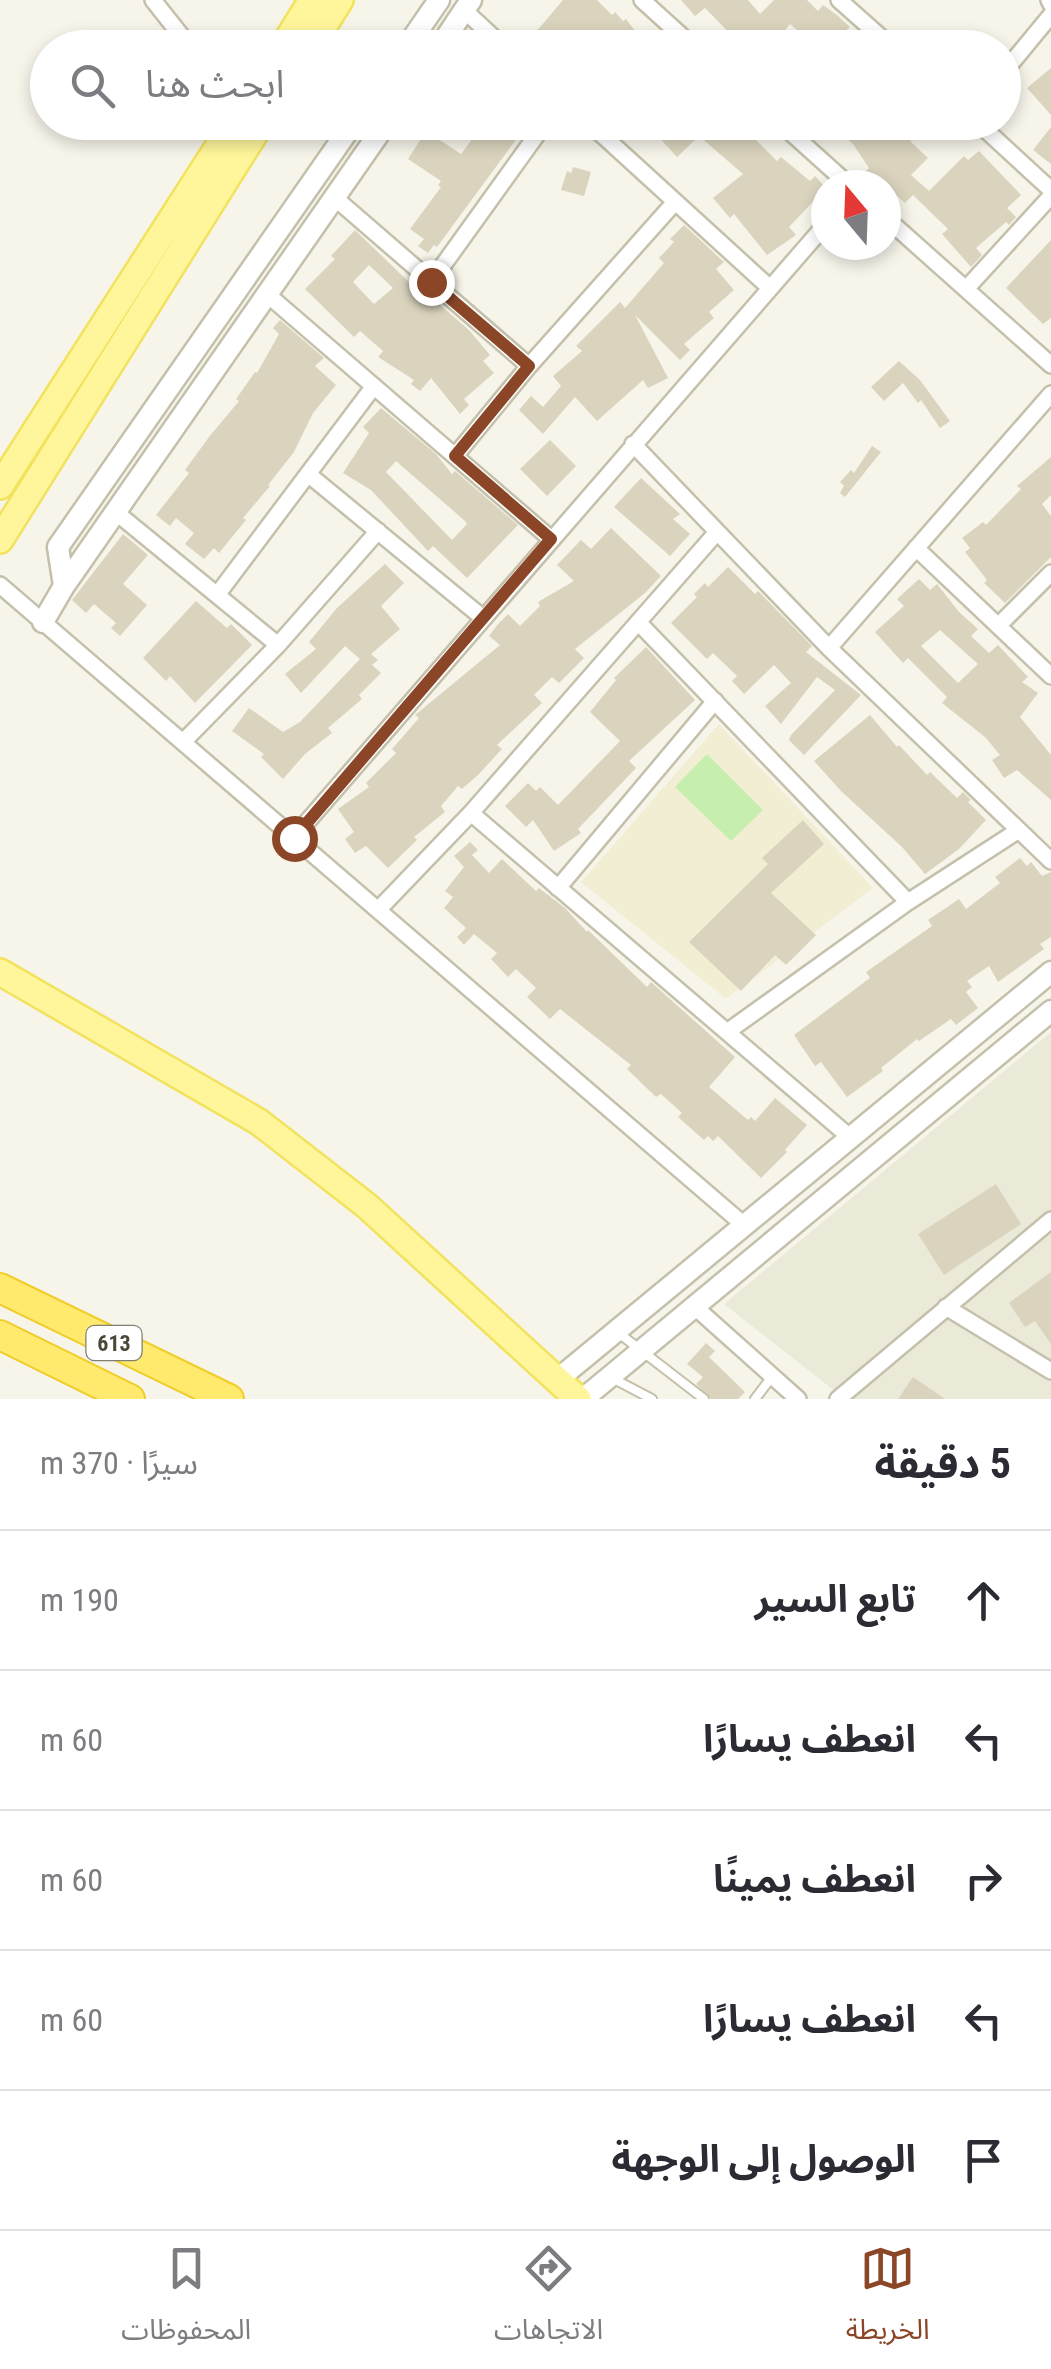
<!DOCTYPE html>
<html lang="ar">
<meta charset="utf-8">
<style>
:root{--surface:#fff;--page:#f7f7f7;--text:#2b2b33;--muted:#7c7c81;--line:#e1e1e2;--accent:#8a4627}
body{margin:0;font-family:"Roboto Condensed","Noto Sans Arabic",sans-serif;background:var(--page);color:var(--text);direction:rtl}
.compass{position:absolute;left:811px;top:170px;width:90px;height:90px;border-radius:50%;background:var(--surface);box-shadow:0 5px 15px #0003;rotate:341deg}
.stop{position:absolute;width:30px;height:30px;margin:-22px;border:8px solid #8a4627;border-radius:50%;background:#fff}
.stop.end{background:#8a4627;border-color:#fff;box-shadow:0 2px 10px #0008}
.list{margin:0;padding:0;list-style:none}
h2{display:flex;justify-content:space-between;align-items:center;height:130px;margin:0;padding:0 40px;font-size:42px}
h2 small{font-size:32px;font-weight:400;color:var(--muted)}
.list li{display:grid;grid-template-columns:65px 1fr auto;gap:30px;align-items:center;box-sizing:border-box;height:140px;padding:0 40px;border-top:2px solid var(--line)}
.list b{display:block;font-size:38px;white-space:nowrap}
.list em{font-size:32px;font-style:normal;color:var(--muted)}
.icon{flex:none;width:55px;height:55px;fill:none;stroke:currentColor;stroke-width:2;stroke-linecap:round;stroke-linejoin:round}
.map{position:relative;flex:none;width:1051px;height:1399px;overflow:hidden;direction:ltr}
.search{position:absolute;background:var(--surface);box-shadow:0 5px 15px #0003;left:30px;right:30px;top:30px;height:110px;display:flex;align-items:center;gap:25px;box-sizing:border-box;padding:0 35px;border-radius:55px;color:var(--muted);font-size:38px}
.sheet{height:830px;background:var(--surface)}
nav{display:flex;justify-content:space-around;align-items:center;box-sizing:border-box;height:140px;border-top:2px solid var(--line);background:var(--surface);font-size:28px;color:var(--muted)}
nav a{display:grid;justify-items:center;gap:5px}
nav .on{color:var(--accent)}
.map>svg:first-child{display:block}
.residential{fill:#ebe9d8}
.education{fill:#f1eed3}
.green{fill:#c6efaf}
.building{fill:#dad4be;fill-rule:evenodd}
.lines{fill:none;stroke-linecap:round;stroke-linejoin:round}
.service-casing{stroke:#c4c0ab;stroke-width:12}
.minor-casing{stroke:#c4c0ab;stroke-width:20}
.tertiary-casing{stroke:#c4c0ab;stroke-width:25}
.primary-casing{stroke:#f2e25d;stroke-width:30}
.motorway-casing{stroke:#f0cd2b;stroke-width:32}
.service{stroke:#fff;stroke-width:8}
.minor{stroke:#fff;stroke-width:15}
.tertiary{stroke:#fff;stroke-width:20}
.primary{stroke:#fff69b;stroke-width:25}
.motorway{stroke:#ffea6d;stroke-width:28}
.route{stroke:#8a4627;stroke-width:12}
.labels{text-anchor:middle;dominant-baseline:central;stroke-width:9;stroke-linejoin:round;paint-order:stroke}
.shield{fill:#fff;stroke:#827f73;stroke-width:2.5}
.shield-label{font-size:22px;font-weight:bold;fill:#4c4837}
</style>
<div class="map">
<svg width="1051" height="1399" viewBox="0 0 1051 1399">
<rect width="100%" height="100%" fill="#f7f5ea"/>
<path class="residential" d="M1051,1032V1399H845L724,1304Z"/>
<path class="education" d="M719,724L873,888L726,999L581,882Z"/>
<path class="green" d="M707,754L763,810L731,841L675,787Z"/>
<path class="building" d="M563,0H597L612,15L615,12L623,21L626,19L648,48H540L530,39Z
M681,0H748L760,14L774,0H807L818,11L823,5L837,15L850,27L845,32L865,48H817L790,24L770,48H744L705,8L695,16Z
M1051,68V115L1027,88Z
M485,122H529L437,247L434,245L428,253L418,246L424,239L410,229L441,187L438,185L441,181L408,159L426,131L461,154Z
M632,122H738L777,161L781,157L810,181L815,176L826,188L789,227L796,235L767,255L734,214L730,218L713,198L743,174L699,136L677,157L654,132L646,139Z
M828,122H927L910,141L928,158L911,175L929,191L964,156L968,160L979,151L1021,195L1007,208L1016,217L1009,225L1006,222L976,248L982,255L971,267L942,234L948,229L913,195L905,203L876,177L868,185L859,178L869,168L853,144Z
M1051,127V164L1033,150Z
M573,167L591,172L584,196L561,190L567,171L571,173Z
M684,225L724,262L716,269L734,290L709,312L714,318L684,344L690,350L680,360L635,315L668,378L648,388L643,380L597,421L575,397L543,434L519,410L531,396L543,407L561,386L553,376L582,351L576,346L620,302L625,308L664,263L659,258L674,242L670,239Z
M355,230L414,287L416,284L469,330L490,355L483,361L494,373L464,399L469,405L460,414L431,378L420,391L411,384L414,380L378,357L383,351L360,331L354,337L305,289L335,259L331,256ZM369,265L393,288L374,304L353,282Z
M1051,240V318L1043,324L1006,288Z
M280,320L324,358L315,366L336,385L313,413L294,452L268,485L270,486L243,518L246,520L219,553L214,548L204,559L185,544L194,533L176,518L170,526L156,515L189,473L185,470L209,437L239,401L236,399L255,372L257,373L279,334L273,328Z
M899,361L920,380L950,421L940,428L921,400L918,403L903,383L884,401L871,387Z
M381,408L436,454L452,474L455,471L518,525L467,578L433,546L428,551L371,490L343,473L369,433L363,427ZM396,461L465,521L467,524L452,540L386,472Z
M550,440L576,466L547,496L520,469Z
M872,446L881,452L845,497L840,493L844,486L840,482L851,470L854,473Z
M1051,457V495L1042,504L1051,516V557L1005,603L984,583L987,580L965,552L970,548L962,538L983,522L986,525L1021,489L1017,486Z
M641,478L680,514L673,519L690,534L670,556L614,507Z
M611,528L661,576L645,593L575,649L584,658L559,683L552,677L534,695L542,703L497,745L502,749L478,775L462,789L458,786L441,806L445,812L414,837L417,840L388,868L366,846L355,853L345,839L354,832L338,809L369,787L366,783L396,753L392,749L419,718L415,715L500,645L489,636L498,624L508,614L520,626L540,606L538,602L574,581L557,565L581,540L591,549Z
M123,534L148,555L123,584L147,605L120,636L111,628L116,623L94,604L86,613L72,600Z
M385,564L404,583L381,606L400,629L371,654L378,660L372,665L381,673L359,695L362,699L328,728L332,733L305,754L283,779L261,757L264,754L232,731L249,708L283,732L300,722L360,659L345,646L301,693L285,674L316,649L309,642L337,608Z
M728,567L755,594L758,591L812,646L806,652L861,695L804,755L789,740L791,735L835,690L817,677L781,724L765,706L791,683L774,665L744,694L732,681L737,676L713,653L707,659L671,623L697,597L694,594L705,583L708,587Z
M919,579L930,590L937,584L959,612L978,629L971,636L989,653L998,645L1028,677L1022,682L1038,693L1020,717L1051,755V800L1017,770L1004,778L992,760L1000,755L985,737L942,703L947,697L908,658L903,663L875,632L904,606L897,599ZM940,630L978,664L958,683L921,646Z
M196,601L227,628L231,624L252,645L195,703L170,676L166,681L143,658Z
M646,647L695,700L629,761L636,768L578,829L581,833L554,851L533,820L526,827L505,806L528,783L536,791L540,787L558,805L620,741L590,712L616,680L614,678Z
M870,715L897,747L899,745L927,775L930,772L957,798L963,792L971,800L968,802L986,820L959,849L925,874L902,847L841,791L814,761Z
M803,820L824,844L771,893L816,935L786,965L775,955L741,991L689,942L768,864L762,858Z
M470,842L478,850L472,855L489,873L502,859L536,891L539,888L565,908L587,932L588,930L647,987L651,982L735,1057L709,1087L748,1120L751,1117L755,1121L775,1098L807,1125L785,1150L787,1152L761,1178L718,1136L713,1141L708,1136L704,1140L678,1117L682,1113L661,1094L656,1097L627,1069L631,1065L560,1009L550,1019L527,997L536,988L516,969L508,977L491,959L497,953L474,934L464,945L457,937L466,928L444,908L453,897L445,891L464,867L454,856Z
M1020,858L1027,866L1031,862L1042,876L1051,872V937L1040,944L1044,949L998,982L989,966L967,981L972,987L966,992L978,1008L956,1025L951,1019L919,1041L917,1039L881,1068L883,1071L847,1097L821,1062L815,1066L794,1035L870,978L866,972L932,926L928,920L959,899L966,909L1000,883L995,877Z
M996,1184L1021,1224L944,1275L918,1234Z
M1051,1272V1344L1035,1321L1025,1327L1009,1303Z
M706,1343L715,1351L709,1357L745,1392L738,1399H711L696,1384L703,1377L687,1364Z
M913,1377L945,1399H898Z"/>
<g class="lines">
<defs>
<path id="service" d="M616,1331L704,1399
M614,1379L652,1399
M755,1399L771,1378"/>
<path id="minor" d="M153,0L191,48
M642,0L695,48
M839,0L893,48
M1049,0L1051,4
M464,10L505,48
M1004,72L1051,15
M588,122L770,288
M779,122L849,185
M977,122L1051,190
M335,198L529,366
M886,218L1051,365
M431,282L546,122
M966,289L1051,196
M268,295L551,539
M633,444L829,648L1051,861
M455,456L529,366L675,202
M308,474L483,618
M118,514L278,645
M916,548L1051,676
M0,585L744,1225
M217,595L374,386
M638,622L908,902
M998,626L1051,573
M829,648L1051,394
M183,742L278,645L378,531
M471,813L852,1139
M294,837L826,224
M558,888L715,701
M378,910L471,813L717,532
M727,1032L908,902L1019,830
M695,1307L798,1399
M946,1307L1051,1371
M838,1399L1051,1220"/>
<path id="tertiary" d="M406,48L439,0
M439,48L471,0
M64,586L58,547L354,122
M43,622L64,586L387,122
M557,1380L1051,972
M583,1399L1051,1011"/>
<path id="primary" d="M282,48L312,0
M310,48L340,0
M0,486L234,122
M0,540L262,122
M0,972L259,1122L367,1206L578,1399"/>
<path id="motorway" d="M0,1288L229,1399
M0,1335L130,1399"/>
</defs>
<use href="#service" class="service-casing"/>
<use href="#minor" class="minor-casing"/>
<use href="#tertiary" class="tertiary-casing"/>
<use href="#primary" class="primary-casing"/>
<use href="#motorway" class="motorway-casing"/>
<use href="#service" class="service"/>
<use href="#minor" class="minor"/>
<use href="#tertiary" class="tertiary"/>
<use href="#primary" class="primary"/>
<use href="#motorway" class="motorway"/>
</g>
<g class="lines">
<path class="route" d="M294,838L551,539L455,456L529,366L431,282"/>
</g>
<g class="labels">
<rect class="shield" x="86.5" y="1326" width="55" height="34" rx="8"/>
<g class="shield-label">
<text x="114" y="1343">613</text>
</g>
</g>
</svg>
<svg class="compass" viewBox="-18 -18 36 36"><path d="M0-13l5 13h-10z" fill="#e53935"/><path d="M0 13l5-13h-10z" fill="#7c7c81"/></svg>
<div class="stop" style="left:294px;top:838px"></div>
<div class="stop end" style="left:431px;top:282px"></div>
<div class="search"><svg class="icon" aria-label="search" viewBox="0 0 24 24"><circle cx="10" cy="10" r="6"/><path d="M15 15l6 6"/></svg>ابحث هنا</div>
</div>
<section class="sheet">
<h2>5 دقيقة<small>سيرًا · 370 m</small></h2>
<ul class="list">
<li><svg class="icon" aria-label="ahead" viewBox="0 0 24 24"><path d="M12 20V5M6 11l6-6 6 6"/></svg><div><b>تابع السير</b></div><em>190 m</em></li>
<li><svg class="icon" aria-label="left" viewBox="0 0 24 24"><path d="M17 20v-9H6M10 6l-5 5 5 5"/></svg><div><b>انعطف يسارًا</b></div><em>60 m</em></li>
<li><svg class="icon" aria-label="right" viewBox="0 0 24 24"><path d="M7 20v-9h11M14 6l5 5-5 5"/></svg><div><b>انعطف يمينًا</b></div><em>60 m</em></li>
<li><svg class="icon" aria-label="left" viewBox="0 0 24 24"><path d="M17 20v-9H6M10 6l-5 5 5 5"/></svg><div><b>انعطف يسارًا</b></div><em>60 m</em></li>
<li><svg class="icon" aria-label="arrive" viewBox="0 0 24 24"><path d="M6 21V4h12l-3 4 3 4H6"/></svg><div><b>الوصول إلى الوجهة</b></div></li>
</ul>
</section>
<nav>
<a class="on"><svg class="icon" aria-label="map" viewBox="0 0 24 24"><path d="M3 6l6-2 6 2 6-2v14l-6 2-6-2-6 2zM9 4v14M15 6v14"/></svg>الخريطة</a>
<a><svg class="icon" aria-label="directions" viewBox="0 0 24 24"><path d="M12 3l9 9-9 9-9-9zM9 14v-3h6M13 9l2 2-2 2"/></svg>الاتجاهات</a>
<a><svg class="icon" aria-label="saved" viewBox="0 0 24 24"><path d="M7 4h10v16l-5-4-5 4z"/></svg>المحفوظات</a>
</nav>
